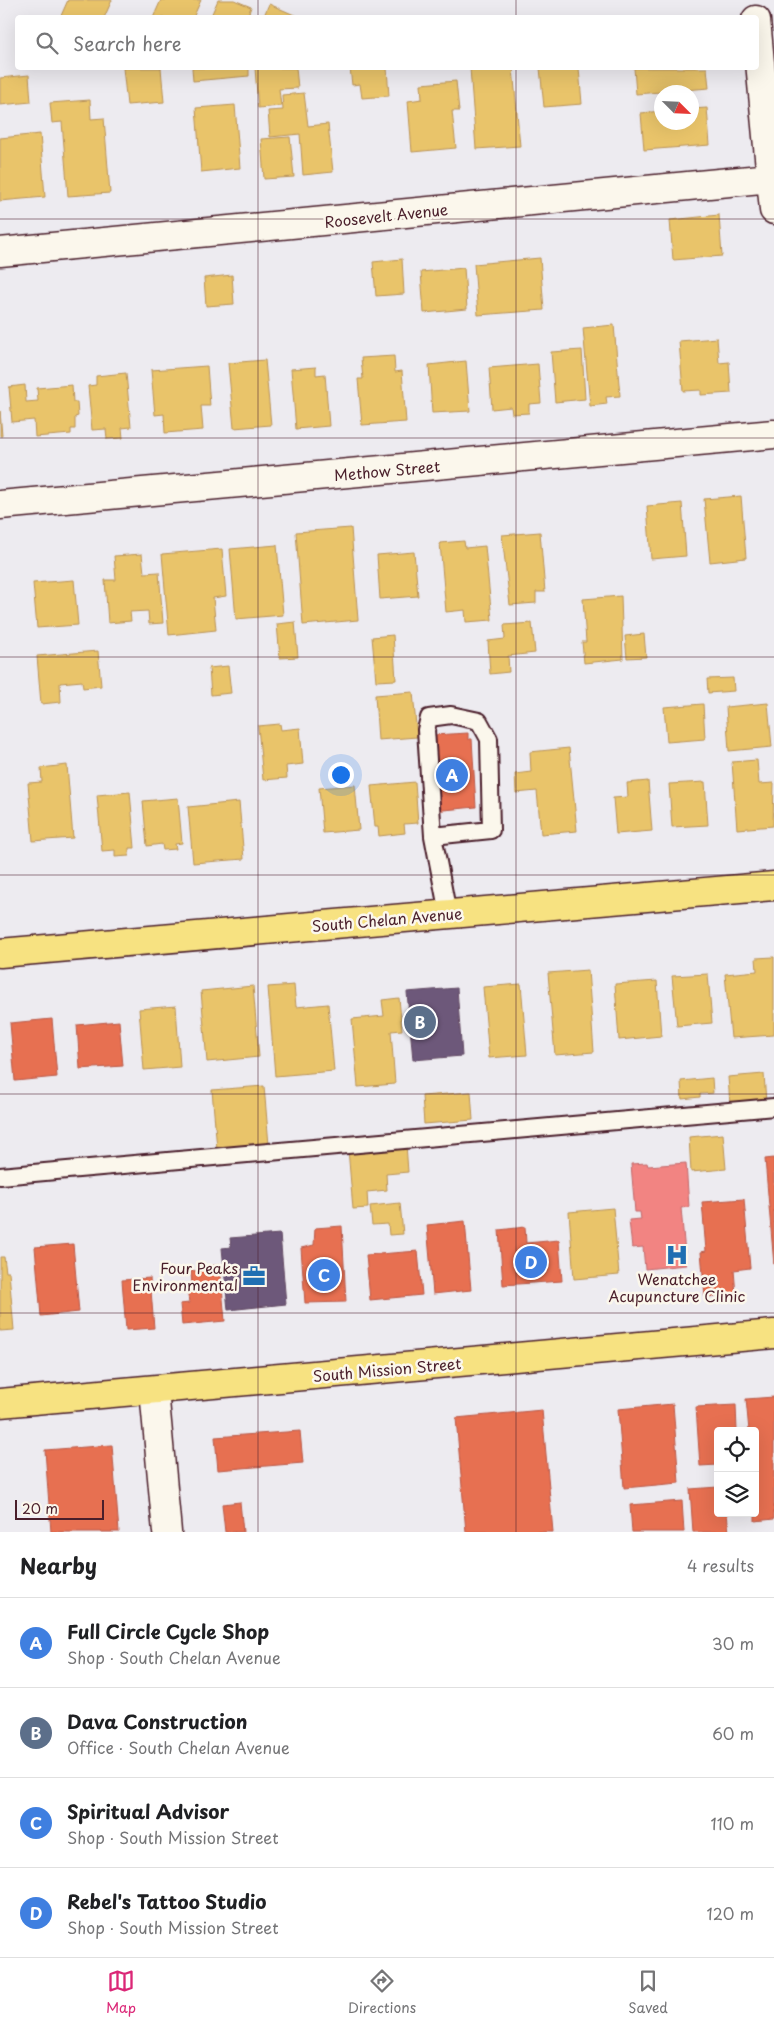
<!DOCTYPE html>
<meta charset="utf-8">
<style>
:root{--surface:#fff;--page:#f2f2f2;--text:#202124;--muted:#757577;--line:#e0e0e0;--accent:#db2777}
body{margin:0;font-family:"Playpen Sans",sans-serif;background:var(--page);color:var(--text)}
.controls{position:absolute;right:15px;bottom:15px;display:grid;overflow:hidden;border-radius:5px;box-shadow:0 5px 20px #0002}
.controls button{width:45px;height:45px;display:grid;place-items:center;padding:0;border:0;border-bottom:1px solid var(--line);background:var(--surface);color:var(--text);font:25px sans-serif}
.compass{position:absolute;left:654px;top:85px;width:45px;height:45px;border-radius:50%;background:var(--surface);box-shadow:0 5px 20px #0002;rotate:114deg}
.scale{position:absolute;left:15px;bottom:12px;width:89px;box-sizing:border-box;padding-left:5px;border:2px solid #4a1f2b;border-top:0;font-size:14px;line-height:18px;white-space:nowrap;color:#4a1f2b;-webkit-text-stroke:4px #fbf7ec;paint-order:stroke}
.you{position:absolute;left:340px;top:774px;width:18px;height:18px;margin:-12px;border:4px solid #fff;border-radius:50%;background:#1a73e8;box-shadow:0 0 0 8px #1a73e833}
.badge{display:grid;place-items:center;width:32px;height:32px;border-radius:50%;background:var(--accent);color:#fff;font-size:16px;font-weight:700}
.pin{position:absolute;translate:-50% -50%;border:2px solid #fff;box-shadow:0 1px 5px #0006}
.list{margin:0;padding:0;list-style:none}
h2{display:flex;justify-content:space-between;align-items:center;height:65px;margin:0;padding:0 20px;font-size:21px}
h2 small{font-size:16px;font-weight:400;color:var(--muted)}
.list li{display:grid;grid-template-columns:32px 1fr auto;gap:15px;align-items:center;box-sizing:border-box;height:90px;padding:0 20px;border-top:1px solid var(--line)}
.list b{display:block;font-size:19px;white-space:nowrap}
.list p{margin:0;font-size:16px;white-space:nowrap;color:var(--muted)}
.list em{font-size:16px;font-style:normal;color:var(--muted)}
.icon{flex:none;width:28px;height:28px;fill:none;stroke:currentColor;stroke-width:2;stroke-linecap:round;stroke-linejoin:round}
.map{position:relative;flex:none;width:774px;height:1532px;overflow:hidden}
.search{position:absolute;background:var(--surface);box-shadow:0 5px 20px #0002;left:15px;right:15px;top:15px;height:55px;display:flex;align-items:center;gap:12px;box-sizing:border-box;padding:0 18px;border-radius:5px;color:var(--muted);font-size:19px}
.sheet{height:425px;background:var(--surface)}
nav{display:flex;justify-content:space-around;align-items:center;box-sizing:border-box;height:70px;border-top:1px solid var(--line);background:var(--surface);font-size:14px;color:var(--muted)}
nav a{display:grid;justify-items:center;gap:2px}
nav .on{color:var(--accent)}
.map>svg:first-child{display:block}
.homes{fill:#e9c46a;stroke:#b99257}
.shops{fill:#e76f51;stroke:#b85746}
.offices{fill:#6d597a;stroke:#624862}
.health{fill:#f28482;stroke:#c06668}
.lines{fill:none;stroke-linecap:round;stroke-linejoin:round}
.service-casing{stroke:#4a1f2b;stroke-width:20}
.minor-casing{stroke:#4a1f2b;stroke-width:31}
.primary-casing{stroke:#4a1f2b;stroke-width:31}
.service{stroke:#fbf7ec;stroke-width:16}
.minor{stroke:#fbf7ec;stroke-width:28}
.primary{stroke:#f7e281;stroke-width:28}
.grid{fill:none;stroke:#4a1f2b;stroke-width:1;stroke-opacity:0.55}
.labels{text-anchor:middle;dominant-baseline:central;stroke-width:5;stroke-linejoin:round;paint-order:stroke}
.street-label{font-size:15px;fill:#4a1f2b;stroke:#fbf7ec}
.poi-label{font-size:15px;fill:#4a1f2b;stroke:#fbf7ec;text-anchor:end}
</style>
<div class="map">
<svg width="774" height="1532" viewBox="0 0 774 1532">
<rect width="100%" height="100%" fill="#edebf0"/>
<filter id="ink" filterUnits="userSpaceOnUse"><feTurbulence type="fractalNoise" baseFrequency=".02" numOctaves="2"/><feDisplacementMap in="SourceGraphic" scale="10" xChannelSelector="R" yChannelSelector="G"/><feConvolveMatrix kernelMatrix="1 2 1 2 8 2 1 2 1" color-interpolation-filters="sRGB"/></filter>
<g filter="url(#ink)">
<path class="homes" d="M68,0H112L104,18H60Z
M161,0H201L193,18H153Z
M218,0H234L251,7L247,18H210Z
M269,4L299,17L298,18H263Z
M123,68H161L164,102L127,105Z
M192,68H249V76L193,81Z
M255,68H296L298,88L279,89L281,106L258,108Z
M350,68H387L389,96L362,98L360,84L352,85Z
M470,68H513L520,146L476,149Z
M540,68H579L582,104L544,107Z
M634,68H707L709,88L636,94Z
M29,75L31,102L0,105V78Z
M456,81L459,111H452L456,148L412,152L408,101L422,99L421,84Z
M304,93L308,126L328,124L333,172L303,175L300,134L270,137L268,111L283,110L282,95Z
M90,100L91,119L104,118L110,193L68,196L62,122L52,123L50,103Z
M235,105L240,168L201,172L196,108Z
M707,108L710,145L644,150L641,113L662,111V122H692V109Z
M40,134L45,197L0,201V138Z
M290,137L294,177L264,179L261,139Z
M719,215L722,256L673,260L670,220Z
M540,258L544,310L478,315L474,264Z
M402,259L404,294L376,296L373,262Z
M464,268L467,309L424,313L421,272Z
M232,275L234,304L206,306L204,278Z
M614,325L620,396L606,397L607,404L590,406L583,328Z
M717,338L719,363L729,362L731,393L701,395V390L683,391L679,341Z
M582,350L585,399L555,402L551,352Z
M394,356L395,372L402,371L406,422L362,425L358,379H363L361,358Z
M265,360L271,425L234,428L228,363Z
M466,361L470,411L432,413L429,365Z
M538,364L541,403L529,404V413L512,414L511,407L492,409L489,368Z
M207,366L210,406H201L203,430L165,433L164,414L155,415L151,370Z
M316,367V375L325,374L329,426L296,429L291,369Z
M126,373L131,427L122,428L123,438L107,439L106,429L92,430L88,386L96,385V376Z
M25,385L26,402L38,401L37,388L72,385L73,402H77L78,416L75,417V429H71V434L35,437L34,420L12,422L9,387Z
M0,411L2,436H0Z
M741,496L746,558L710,562L704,499Z
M682,503L686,556L651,559L647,506Z
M351,528L358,620L303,625L296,532Z
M540,532L545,592H536V603L510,605L502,535Z
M464,541L465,548L485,546L492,620L466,622L465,610L446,612L440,543Z
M277,545L283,615L236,619L230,549Z
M222,549L226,596L213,598L216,630L169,635L162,554Z
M414,552L418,596L380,599L377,555Z
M142,554L144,573L159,572L163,623L149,624L148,611L130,612L131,621L108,623L105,580H116L114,556Z
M74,580L78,625L37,628L33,583Z
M621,596L623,659L584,663L582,642H586L583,599Z
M295,622L298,657L280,658L277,624Z
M532,623L535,653L508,656L509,672L490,674L488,641L505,639L504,625Z
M644,634L646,657L627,658L625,636Z
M393,635L396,680L376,681L372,637Z
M98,651L101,686L83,688L82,681L60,683L61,702L41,704L37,656Z
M228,666L231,693L211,695L209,668Z
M733,678L734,691L708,693L707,679Z
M413,692L417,737L378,740L375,695Z
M768,703L772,747L729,751L726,707Z
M703,704L705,739L667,742L664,707Z
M280,724L281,730L300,728L303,764L286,766L287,778L263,780L258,726Z
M569,748L577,831L541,834L537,791L516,793L515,774L531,772L530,752Z
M757,760L759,784L774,783L773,826L737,829L732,762Z
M67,765L73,838L33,841L28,783L42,782L41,768Z
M648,781L652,831L616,834L613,798L628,797L627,783Z
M415,782L418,823L404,824L405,833L379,836L378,827H375L371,786Z
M705,782L708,825L672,827L669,784Z
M355,785L359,830L323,833L319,788Z
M130,792L135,848H129V856L115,857V850L102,851L97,795Z
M178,798L182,843L175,844L176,849L163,850L162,844L147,846L143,801Z
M239,802L244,859L193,863L188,807Z
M774,957V1035L731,1038L725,974L757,971L756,958Z
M588,970L594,1052L555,1055L548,973Z
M708,974L712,1023L677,1026L672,976Z
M657,981L661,1036L619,1040L615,984Z
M521,984L527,1055L489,1058L483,987Z
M294,985L296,1007L328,1004L334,1071L275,1076L268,987Z
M253,986L259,1057L207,1062L201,991Z
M399,998L402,1030L391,1031L395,1084L358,1087L352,1019L384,1016L382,1000Z
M176,1006L180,1067L144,1070L139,1009Z
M764,1074L766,1102L730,1105L728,1077Z
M712,1078L713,1093L700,1094V1097L682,1099L681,1081Z
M264,1086L269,1145L217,1149L212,1090Z
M471,1092L473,1120L424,1124L422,1096Z
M723,1134L726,1169L691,1172L689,1137Z
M406,1144L408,1172L386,1174L387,1190L367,1192L368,1208L353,1209L348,1149Z
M400,1203L403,1234L389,1235L388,1224L372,1225L370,1206Z
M613,1208L619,1275L574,1279L569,1212Z
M0,1257H4L6,1272H9L14,1330L0,1331Z"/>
<path class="shops" d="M468,733V739H472L476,807L433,811L434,735Z
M52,1019L57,1077L15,1081L10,1023Z
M119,1021L123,1066L80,1069L77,1025Z
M774,1158V1265L765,1159Z
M744,1199L750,1268L734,1270L736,1295L705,1297L701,1252L706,1251L702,1202Z
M465,1221L471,1290L433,1294L427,1225Z
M342,1226L346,1302L305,1303L301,1248L314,1245L315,1228Z
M525,1227L526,1243L559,1240L562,1281L503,1285L499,1230Z
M73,1244L79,1312L41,1316L35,1247Z
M418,1251L422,1295L370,1300L366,1255Z
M220,1265L225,1321L182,1325L180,1304L189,1303L187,1286H192L191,1271L204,1270V1266Z
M150,1278L154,1328L126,1330L122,1280Z
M774,1397V1519L755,1521V1431H749L746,1399Z
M673,1404L679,1483L624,1488L618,1409Z
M736,1405L737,1431H718V1465L700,1466L696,1407Z
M542,1410L553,1532H466L456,1418Z
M300,1431L303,1463L218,1470L215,1437Z
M112,1445L119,1532H51L45,1450Z
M718,1487V1513H727L729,1532H693L690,1489Z
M682,1501L684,1532H632L630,1505Z
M240,1502L243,1532H225L222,1504Z"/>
<path class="offices" d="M457,988L462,1056L413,1060L407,992Z
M280,1234L286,1304L228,1310L222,1248L231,1247L230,1238Z"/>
<path class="health" d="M647,1163L648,1166L686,1163L689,1207L681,1208L686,1265L645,1269L643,1247L632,1248L629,1220L641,1219L640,1212H635L631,1164Z"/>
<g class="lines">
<defs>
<path id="service" d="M433,836L426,730L429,718L451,715L479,721L489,739L491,830L433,836L448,914
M0,1176L774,1107"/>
<path id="minor" d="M756,20L774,210
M0,252L771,178
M0,505L774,434
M154,1390L167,1532"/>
<path id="primary" d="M0,953L774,886
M0,1403L774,1334"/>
</defs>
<use href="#service" class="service-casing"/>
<use href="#minor" class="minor-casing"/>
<use href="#primary" class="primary-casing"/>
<use href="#service" class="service"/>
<use href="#minor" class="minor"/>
<use href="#primary" class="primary"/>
</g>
</g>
<path class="grid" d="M258,0V18M516,0V18M258,68V1532M516,68V1532M0,219H774M0,438H774M0,657H774M0,875H774M0,1094H774M0,1313H774"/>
<defs>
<symbol id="hospital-bare" viewBox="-9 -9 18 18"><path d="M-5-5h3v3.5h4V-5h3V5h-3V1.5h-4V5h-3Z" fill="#1f6fb2" stroke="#fbf7ec" stroke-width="2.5" paint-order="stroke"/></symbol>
<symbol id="office-bare" viewBox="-9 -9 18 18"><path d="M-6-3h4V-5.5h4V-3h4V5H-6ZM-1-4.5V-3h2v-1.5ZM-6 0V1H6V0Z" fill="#1f6fb2" stroke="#fbf7ec" stroke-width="2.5" paint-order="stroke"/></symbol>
</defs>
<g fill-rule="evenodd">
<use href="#hospital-bare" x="661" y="1239" width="32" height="32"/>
<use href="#office-bare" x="238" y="1260" width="32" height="32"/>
</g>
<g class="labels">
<g class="street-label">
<text transform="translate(386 215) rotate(-6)">Roosevelt Avenue</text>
<text transform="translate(387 470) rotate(-5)">Methow Street</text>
<text transform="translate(387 919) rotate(-5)">South Chelan Avenue</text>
<text transform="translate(387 1369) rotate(-5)">South Mission Street</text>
</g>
<g class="poi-label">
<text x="238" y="1267">Four Peaks<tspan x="238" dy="17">Environmental</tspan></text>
<text x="677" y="1278" text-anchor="middle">Wenatchee<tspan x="677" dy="17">Acupuncture Clinic</tspan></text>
</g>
</g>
</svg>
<div class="controls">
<button><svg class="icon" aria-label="locate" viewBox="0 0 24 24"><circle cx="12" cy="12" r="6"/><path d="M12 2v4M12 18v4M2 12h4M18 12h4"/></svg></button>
<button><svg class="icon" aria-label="layers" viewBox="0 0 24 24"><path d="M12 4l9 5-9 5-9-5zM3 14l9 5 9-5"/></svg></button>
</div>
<svg class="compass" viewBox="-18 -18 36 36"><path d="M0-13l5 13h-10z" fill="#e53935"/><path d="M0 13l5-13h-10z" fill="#757577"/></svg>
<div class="scale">20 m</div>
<div class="you"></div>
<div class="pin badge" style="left:452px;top:775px;background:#3f7fe0">A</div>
<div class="pin badge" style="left:420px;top:1022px;background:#5c6f8a">B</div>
<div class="pin badge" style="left:324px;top:1275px;background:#3f7fe0">C</div>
<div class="pin badge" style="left:531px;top:1262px;background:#3f7fe0">D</div>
<div class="search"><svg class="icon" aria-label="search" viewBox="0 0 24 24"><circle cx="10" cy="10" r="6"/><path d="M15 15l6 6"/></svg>Search here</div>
</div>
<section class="sheet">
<h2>Nearby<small>4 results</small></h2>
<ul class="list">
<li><span class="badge" style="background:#3f7fe0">A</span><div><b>Full Circle Cycle Shop</b><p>Shop · South Chelan Avenue</p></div><em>30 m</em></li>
<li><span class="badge" style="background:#5c6f8a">B</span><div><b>Dava Construction</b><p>Office · South Chelan Avenue</p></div><em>60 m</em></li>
<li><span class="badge" style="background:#3f7fe0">C</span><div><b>Spiritual Advisor</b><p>Shop · South Mission Street</p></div><em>110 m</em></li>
<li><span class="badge" style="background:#3f7fe0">D</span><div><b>Rebel's Tattoo Studio</b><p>Shop · South Mission Street</p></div><em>120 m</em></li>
</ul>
</section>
<nav>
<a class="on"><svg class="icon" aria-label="map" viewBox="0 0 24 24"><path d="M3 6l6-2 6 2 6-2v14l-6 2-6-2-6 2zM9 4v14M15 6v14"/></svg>Map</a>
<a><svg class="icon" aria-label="directions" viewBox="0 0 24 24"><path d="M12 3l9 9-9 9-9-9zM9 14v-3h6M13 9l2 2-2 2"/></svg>Directions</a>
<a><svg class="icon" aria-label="saved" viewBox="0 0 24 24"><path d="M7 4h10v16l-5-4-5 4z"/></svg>Saved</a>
</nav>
